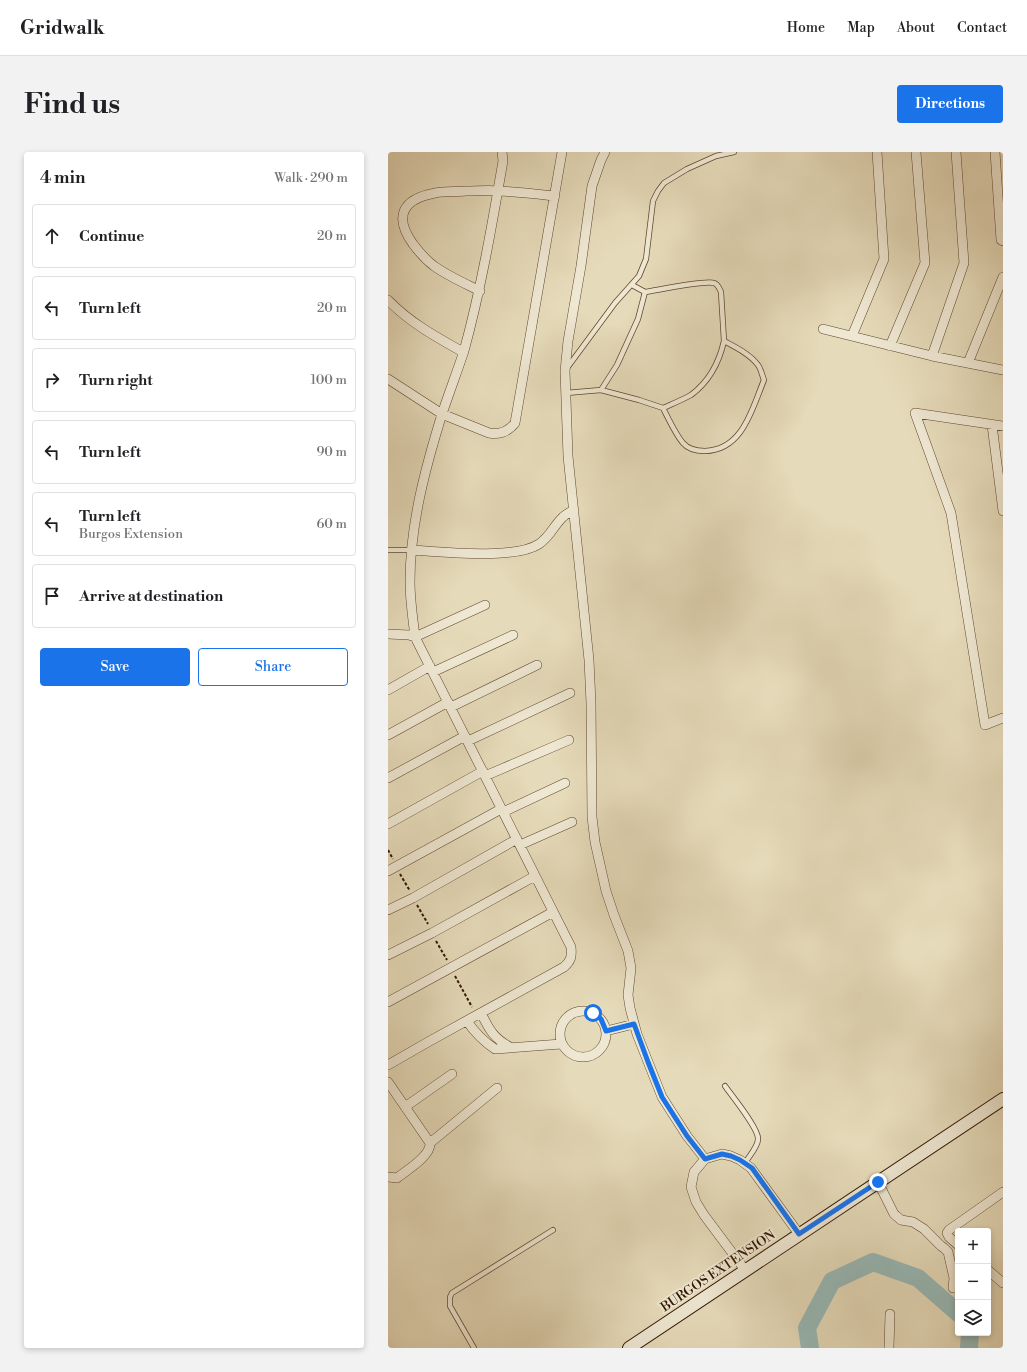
<!DOCTYPE html>
<meta charset="utf-8">
<style>
:root{--surface:#fff;--page:#f2f2f2;--text:#202124;--muted:#757577;--line:#e0e0e0;--accent:#1a73e8}
body{margin:0;font-family:"Libre Bodoni",serif;background:var(--page);color:var(--text)}
.controls{position:absolute;right:12px;bottom:12px;display:grid;overflow:hidden;border-radius:4px;box-shadow:0 2px 6px #0003}
.controls button{width:36px;height:36px;display:grid;place-items:center;padding:0;border:0;border-bottom:1px solid var(--line);background:var(--surface);color:var(--text);font:20px sans-serif}
.stop{position:absolute;width:12px;height:12px;margin:-9px;border:3px solid #1a73e8;border-radius:50%;background:#fff}
.stop.end{background:#1a73e8;border-color:#fff;box-shadow:0 1px 4px #0008}
.list{margin:0;padding:0;list-style:none}
h2{display:flex;justify-content:space-between;align-items:center;height:52px;margin:0;padding:0 16px;font-size:17px}
h2 small{font-size:13px;font-weight:400;color:var(--muted)}
.list li{display:grid;grid-template-columns:26px 1fr auto;gap:12px;align-items:center;box-sizing:border-box;height:64px;margin:0 8px 8px;padding:0 8px;border:1px solid var(--line);border-radius:4px}
.list b{display:block;font-size:15px;white-space:nowrap}
.list p{margin:0;font-size:13px;white-space:nowrap;color:var(--muted)}
.list em{font-size:13px;font-style:normal;color:var(--muted)}
.actions{display:flex;gap:8px;padding:12px 16px}
.actions a{flex:1;padding:9px 0;border:1px solid var(--accent);border-radius:4px;text-align:center;font-size:14px;color:var(--accent)}
.actions .main{background:var(--accent);color:#fff}
.icon{flex:none;width:22px;height:22px;fill:none;stroke:currentColor;stroke-width:2;stroke-linecap:round;stroke-linejoin:round}
.map{position:relative;flex:none;width:615px;height:1196px;overflow:hidden;border-radius:4px}
header{display:flex;align-items:center;gap:24px;box-sizing:border-box;height:56px;padding:0 20px;background:var(--surface);border-bottom:1px solid var(--line)}
header strong{font-size:19px}
nav{display:flex;gap:22px;margin-inline-start:auto;font-size:14px}
.intro{display:flex;align-items:center;justify-content:space-between;box-sizing:border-box;height:96px;padding:0 24px}
h1{margin:0;font-size:28px}
.button{padding:10px 18px;border-radius:4px;background:var(--accent);color:#fff;font-size:14px;font-weight:700}
main{display:flex;gap:24px;padding:0 24px}
aside{flex:1;background:var(--surface);border-radius:4px;box-shadow:0 2px 6px #0003}
.map>svg:first-child{display:block}
.lines{fill:none;stroke-linecap:round;stroke-linejoin:round}
.river{stroke:#98b9b6;stroke-width:18}
.lane-casing{stroke:#5f472e;stroke-width:6}
.street-casing{stroke:#5f472e;stroke-width:10}
.secondary-casing{stroke:#321600;stroke-width:14}
.path{stroke:#321600;stroke-width:2;stroke-dasharray:3 2;stroke-linecap:butt}
.lane{stroke:#eee7d2;stroke-width:4.5}
.street{stroke:#eee7d2;stroke-width:9}
.secondary{stroke:#eee7d2;stroke-width:12}
.route{stroke:#1a73e8;stroke-width:5}
.labels{text-anchor:middle;dominant-baseline:central;stroke-width:4;stroke-linejoin:round;paint-order:stroke}
.street-label{font-size:13px;fill:#321600;stroke:#eee7d2}
</style>
<header>
<strong>Gridwalk</strong>
<nav><a>Home</a><a>Map</a><a>About</a><a>Contact</a></nav>
</header>
<div class="intro"><h1>Find us</h1><a class="button">Directions</a></div>
<main>
<aside>
<h2>4 min<small>Walk · 290 m</small></h2>
<ul class="list">
<li><svg class="icon" aria-label="ahead" viewBox="0 0 24 24"><path d="M12 20V5M6 11l6-6 6 6"/></svg><div><b>Continue</b></div><em>20 m</em></li>
<li><svg class="icon" aria-label="left" viewBox="0 0 24 24"><path d="M17 20v-9H6M10 6l-5 5 5 5"/></svg><div><b>Turn left</b></div><em>20 m</em></li>
<li><svg class="icon" aria-label="right" viewBox="0 0 24 24"><path d="M7 20v-9h11M14 6l5 5-5 5"/></svg><div><b>Turn right</b></div><em>100 m</em></li>
<li><svg class="icon" aria-label="left" viewBox="0 0 24 24"><path d="M17 20v-9H6M10 6l-5 5 5 5"/></svg><div><b>Turn left</b></div><em>90 m</em></li>
<li><svg class="icon" aria-label="left" viewBox="0 0 24 24"><path d="M17 20v-9H6M10 6l-5 5 5 5"/></svg><div><b>Turn left</b><p>Burgos Extension</p></div><em>60 m</em></li>
<li><svg class="icon" aria-label="arrive" viewBox="0 0 24 24"><path d="M6 21V4h12l-3 4 3 4H6"/></svg><div><b>Arrive at destination</b></div></li>
</ul>
<div class="actions"><a class="main">Save</a><a>Share</a></div>
</aside>
<div class="map">
<svg width="615" height="1196" viewBox="0 0 615 1196">
<rect width="100%" height="100%" fill="#e5dab9"/>
<filter id="stains"><feTurbulence type="fractalNoise" baseFrequency=".005" numOctaves="4"/><feColorMatrix values="0 0 0 0 .2 0 0 0 0 .09 0 0 0 0 .02 0 0 0 .5 -.17"/></filter>
<radialGradient id="worn" r=".72"><stop offset=".6" stop-color="#630" stop-opacity="0"/><stop offset="1" stop-color="#630" stop-opacity=".3"/></radialGradient>
<g class="lines">
<path class="river" d="M422,1196L419,1176L444,1129L485,1110L530,1126L570,1161
M581,1196L582,1181"/>
<defs>
<path id="lane" d="M179,216L227,151L251,124L258,107L265,49L270,39L276,31L299,17L328,4L346,0
M213,238L251,248L275,256C280,266 288,283 295,291C300,297 310,299 317,299C355,298 364,257 376,228C374,223 373,217 370,213C362,202 347,195 336,189L333,140C331,136 330,132 326,131C317,128 270,138 257,140
M178,241L213,238L229,213L250,167L257,140L244,133
M275,256C284,252 294,248 303,243C322,229 331,211 336,189
M0,398H24
M337,934C344,944 371,977 370,987C370,995 361,1004 357,1011
M86,1196L62,1154V1145L64,1141L165,1078"/>
<path id="street" d="M217,0L213,8L204,34L193,114L180,189L177,219L180,304L201,508L203,551L204,665L207,690L218,739L226,763L240,799L243,816L240,843L242,856L249,882L274,945L299,984L317,1007
M607,0L613,88L615,89
M92,139C76,131 60,124 46,114C38,108 31,100 25,92C5,64 15,47 47,41C57,39 68,40 78,39C89,39 101,38 112,39C130,40 148,42 167,44
M0,148C21,170 48,185 75,200
M435,177L544,204L615,218
M464,184L496,107L489,0
M502,194L537,111L528,0
M544,204L576,111L568,0
M580,211L615,125
M0,227L54,262L101,281C112,283 120,280 127,271L174,0
M604,273L615,359
M615,274L527,261L563,361L597,573L615,566
M24,398C53,400 127,408 151,392C162,385 166,373 175,365C178,362 182,360 186,358
M0,482L21,483L27,485L97,453
M45,520L125,483
M0,538L42,514
M63,555L149,513
M0,583L60,550
M80,589L182,541
M97,624L181,588
M0,626L77,584
M115,660L177,631
M0,672L95,619
M132,693L184,670
M0,719L113,657
M0,758L25,746L129,687
M0,803L44,781L147,724
M0,850L165,760
M172 882a23 23 0 1 1 46 0a23 23 0 1 1-46 0Z
M93,861C101,877 105,886 122,895
M79,869C87,881 95,889 107,897L173,892
M218,879L246,872
M0,913L40,890L176,815C183,809 184,804 183,795L27,485C25,467 22,449 22,430C22,373 37,317 54,262C61,241 69,220 76,199C93,137 104,73 115,9L114,0
M0,930L42,991C43,1004 19,1018 9,1026L0,1025
M17,955L64,922
M42,991L109,936
M490,1030L506,1062L513,1068L525,1070L536,1077L553,1094L556,1096L560,1100L566,1126L565,1136
M570,1093L561,1085L559,1081L561,1078L615,1040
M357,1118L316,1063L308,1050L303,1035L306,1020L317,1007L334,1002L343,1004L352,1008L363,1016L411,1082
M600,1118L615,1131
M501,1196L502,1162"/>
<path id="secondary" d="M241,1196L615,947"/>
</defs>
<use href="#lane" class="lane-casing"/>
<use href="#street" class="street-casing"/>
<use href="#secondary" class="secondary-casing"/>
<path class="path" d="M0,698L5,707
M12,722L22,739
M29,753L40,772
M48,789L59,808
M67,824L84,855"/>
<use href="#lane" class="lane"/>
<use href="#street" class="street"/>
<use href="#secondary" class="secondary"/>
</g>
<g class="lines">
<path class="route" d="M205,861L213,867L218,879L246,872L260,910L274,945L299,984L317,1007L334,1002L343,1004L352,1008L364,1016L411,1082L490,1030"/>
</g>
<g class="labels">
<g class="street-label">
<text transform="translate(330 1119) rotate(-34)">BURGOS EXTENSION</text>
</g>
</g>
<rect width="100%" height="100%" filter="url(#stains)"/>
<rect width="100%" height="100%" fill="url(#worn)"/>
</svg>
<div class="controls">
<button>+</button>
<button>−</button>
<button><svg class="icon" aria-label="layers" viewBox="0 0 24 24"><path d="M12 4l9 5-9 5-9-5zM3 14l9 5 9-5"/></svg></button>
</div>
<div class="stop" style="left:205px;top:861px"></div>
<div class="stop end" style="left:490px;top:1030px"></div>
</div>
</main>
